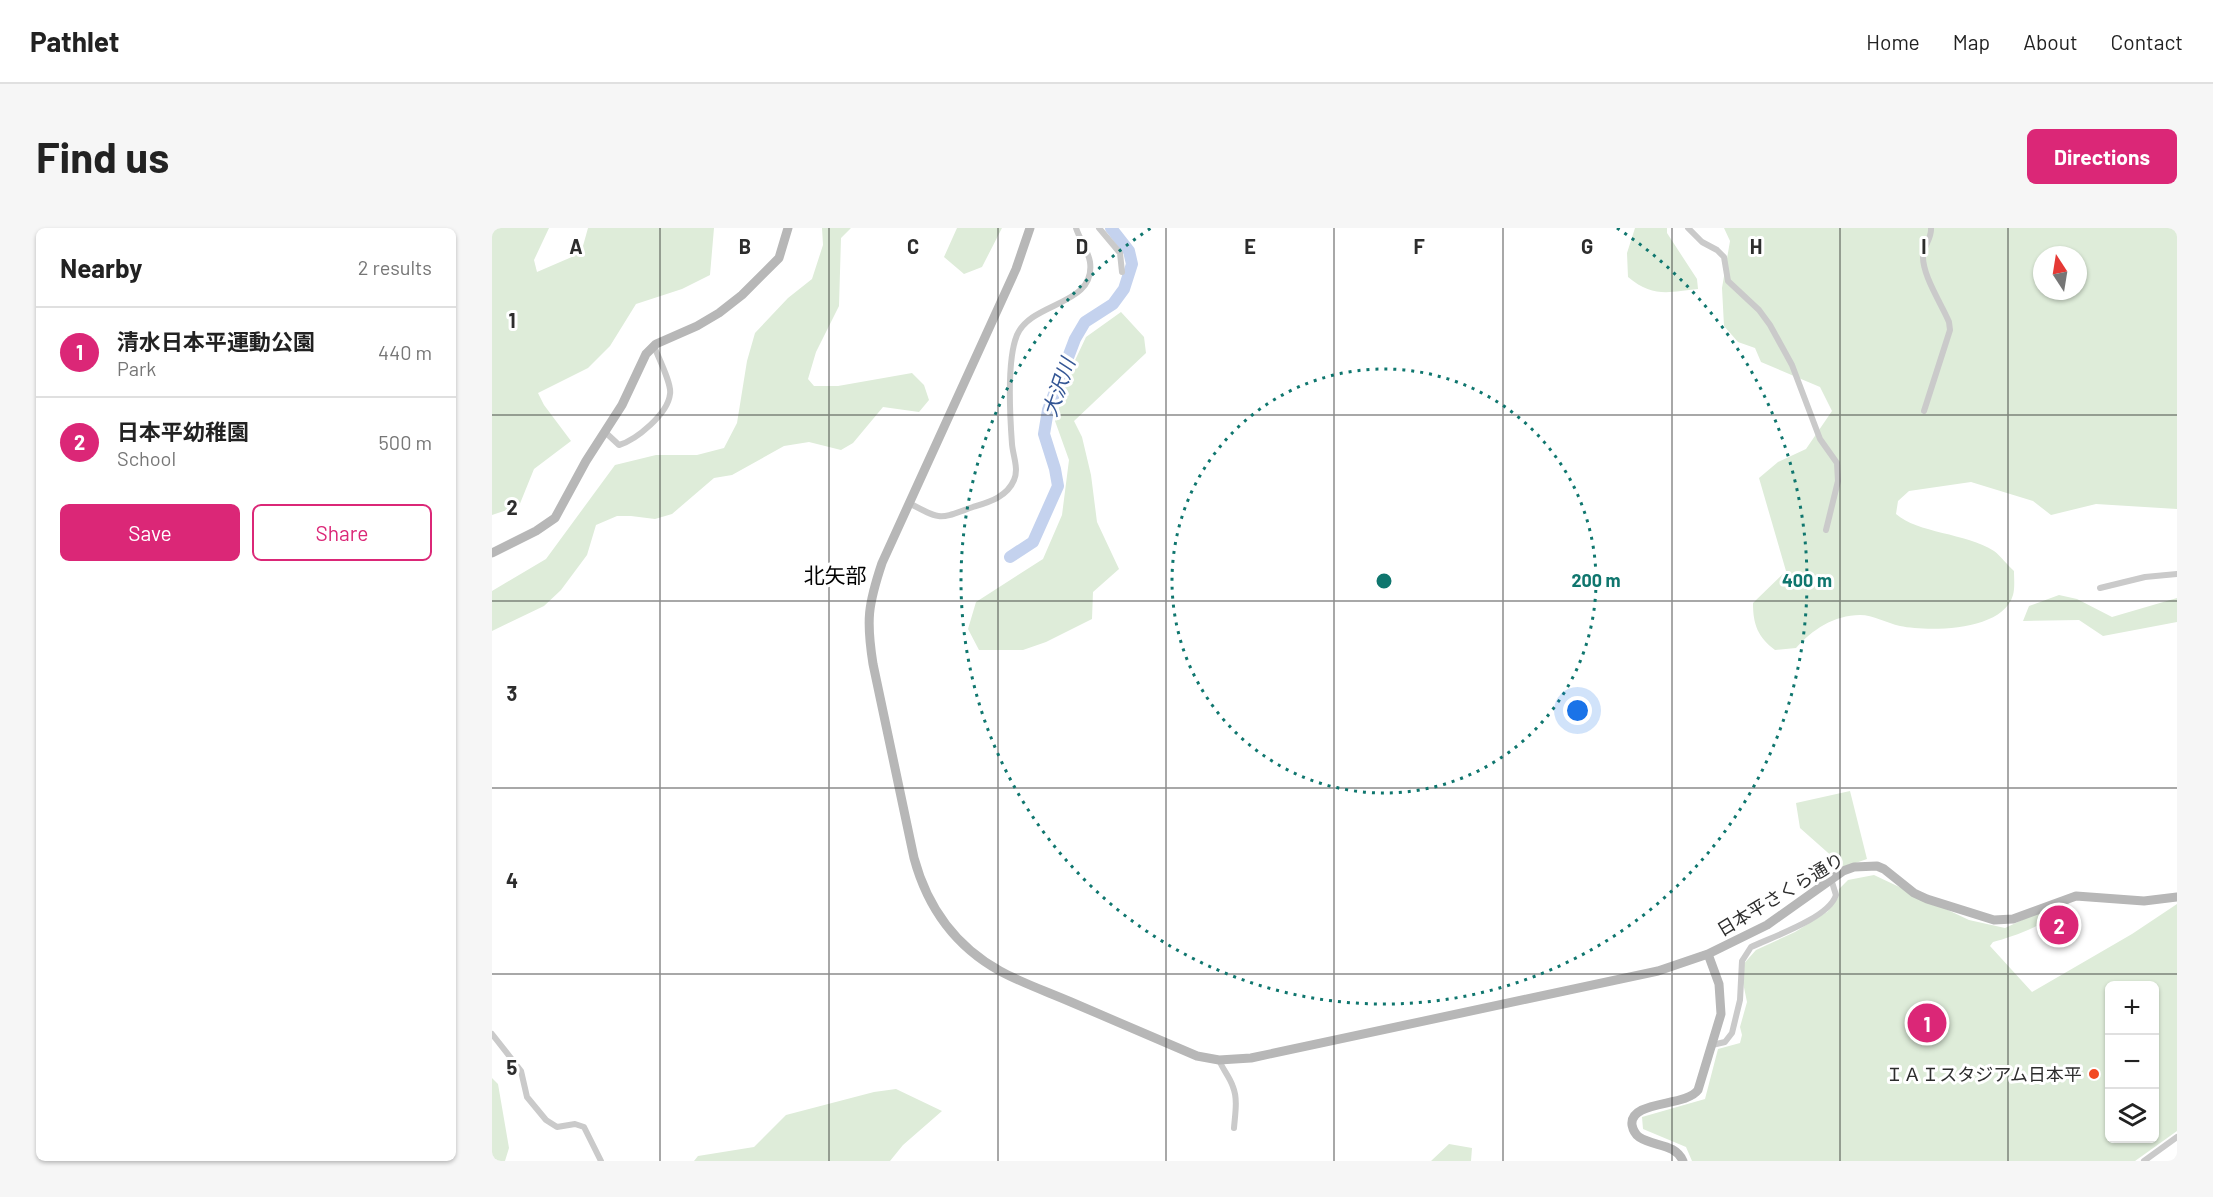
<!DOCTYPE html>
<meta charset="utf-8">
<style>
:root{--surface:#fff;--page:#f6f6f6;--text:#222;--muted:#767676;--line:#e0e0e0;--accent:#db2777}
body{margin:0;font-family:Barlow,"Noto Sans JP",sans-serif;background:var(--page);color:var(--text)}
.controls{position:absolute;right:18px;bottom:18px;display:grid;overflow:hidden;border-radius:9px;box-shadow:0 2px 4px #0004}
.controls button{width:54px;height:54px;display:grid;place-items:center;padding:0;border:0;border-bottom:2px solid var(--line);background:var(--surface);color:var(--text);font:30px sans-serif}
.compass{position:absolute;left:1541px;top:18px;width:54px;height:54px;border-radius:50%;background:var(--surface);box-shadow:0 2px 4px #0004;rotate:348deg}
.you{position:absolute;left:1086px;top:483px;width:21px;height:21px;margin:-15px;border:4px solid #fff;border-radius:50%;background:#1a73e8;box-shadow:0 0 0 9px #1a73e833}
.badge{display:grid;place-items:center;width:39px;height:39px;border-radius:50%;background:var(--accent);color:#fff;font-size:20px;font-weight:700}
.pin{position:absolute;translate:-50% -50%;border:3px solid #fff;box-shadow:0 2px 6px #0006}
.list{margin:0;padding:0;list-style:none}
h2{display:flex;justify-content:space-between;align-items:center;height:78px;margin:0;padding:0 24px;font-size:26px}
h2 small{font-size:20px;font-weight:400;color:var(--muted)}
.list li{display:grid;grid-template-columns:39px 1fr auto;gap:18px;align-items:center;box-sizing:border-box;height:90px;padding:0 24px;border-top:2px solid var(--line)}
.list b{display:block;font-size:22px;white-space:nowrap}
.list p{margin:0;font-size:20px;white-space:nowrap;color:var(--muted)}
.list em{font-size:20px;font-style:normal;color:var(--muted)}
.actions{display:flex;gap:12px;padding:18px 24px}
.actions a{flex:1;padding:14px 0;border:2px solid var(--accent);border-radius:9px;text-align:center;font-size:21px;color:var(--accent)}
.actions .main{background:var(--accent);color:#fff}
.icon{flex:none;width:33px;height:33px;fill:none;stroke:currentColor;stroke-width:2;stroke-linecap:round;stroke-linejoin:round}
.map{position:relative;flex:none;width:1685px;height:933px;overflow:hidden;border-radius:9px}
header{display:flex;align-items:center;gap:36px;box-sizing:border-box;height:84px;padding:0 30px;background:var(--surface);border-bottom:2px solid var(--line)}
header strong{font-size:28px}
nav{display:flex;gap:33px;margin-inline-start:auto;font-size:21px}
.intro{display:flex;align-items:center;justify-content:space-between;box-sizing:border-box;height:144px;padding:0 36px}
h1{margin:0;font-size:42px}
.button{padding:15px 27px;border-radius:9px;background:var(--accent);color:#fff;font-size:21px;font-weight:700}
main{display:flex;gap:36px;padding:0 36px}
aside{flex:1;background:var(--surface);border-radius:9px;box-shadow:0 2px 4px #0004}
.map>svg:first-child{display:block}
.green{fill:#deecd9;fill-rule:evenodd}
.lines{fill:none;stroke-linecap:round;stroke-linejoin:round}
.river{stroke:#c4d2ee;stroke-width:12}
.street{stroke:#cacaca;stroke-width:6}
.secondary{stroke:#b7b7b7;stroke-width:9}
.grid{fill:none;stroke:#2d2d2d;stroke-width:1.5;stroke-opacity:0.55}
.ring{fill:none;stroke:#0f766e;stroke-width:3;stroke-dasharray:3 6}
.poi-dot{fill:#f24921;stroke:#fff;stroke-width:2}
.labels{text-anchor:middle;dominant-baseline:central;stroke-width:6;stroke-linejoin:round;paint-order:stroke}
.street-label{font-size:18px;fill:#2d2d2d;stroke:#fff}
.poi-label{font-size:18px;fill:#2d2d2d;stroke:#fff;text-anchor:end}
.water-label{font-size:20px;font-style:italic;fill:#355795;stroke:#fff}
.quarter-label{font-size:21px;fill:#000;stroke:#fff}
.grid-label{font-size:20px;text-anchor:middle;font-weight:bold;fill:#2d2d2d;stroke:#fff;stroke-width:6;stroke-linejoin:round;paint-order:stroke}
.centre{fill:#0f766e;stroke:#fff;stroke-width:3}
.ring-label{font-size:18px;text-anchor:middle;font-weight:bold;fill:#0f766e;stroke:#fff;stroke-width:6;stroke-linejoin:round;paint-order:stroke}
</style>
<header>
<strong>Pathlet</strong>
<nav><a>Home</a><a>Map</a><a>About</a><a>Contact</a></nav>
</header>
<div class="intro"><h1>Find us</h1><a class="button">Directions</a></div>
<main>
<aside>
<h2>Nearby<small>2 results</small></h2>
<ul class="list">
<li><span class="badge">1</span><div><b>清水日本平運動公園</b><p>Park</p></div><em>440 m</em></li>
<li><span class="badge">2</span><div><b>日本平幼稚園</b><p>School</p></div><em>500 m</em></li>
</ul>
<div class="actions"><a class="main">Save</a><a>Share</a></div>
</aside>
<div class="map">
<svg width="1685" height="933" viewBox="0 0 1685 933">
<rect width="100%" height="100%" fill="#fff"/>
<path class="green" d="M0,0H57L42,32L45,44L89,25L96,0H222L218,47L190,61L144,76L118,118L96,140L46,165L52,177L79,213L42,241L27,278L0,287Z
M330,0H359L349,10L347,78L324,124L316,151L322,158H346L420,145L432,157L437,172L427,184L391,179L361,215L349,222L317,214L292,218L240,247L222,250L180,286L163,291L139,288H125L104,297L95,327L69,362L52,378L0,403V363L54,331L123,237L164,227H205L232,220L245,195L255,133L263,105L296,70L320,51L331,17Z
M465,0H510L490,39L472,46L452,29Z
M1143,0H1175V5L1205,51L1206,61C1177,64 1161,70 1136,49L1135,25Z
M1232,0H1685V281L1604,276L1559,287L1541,273L1479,254L1417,263L1406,273L1404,286C1425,305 1474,305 1502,323C1509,328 1515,337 1522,343C1522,350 1523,360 1521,367C1511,403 1438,404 1408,398C1395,395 1381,387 1368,387C1342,387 1320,402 1304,420L1283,422C1266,409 1261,397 1261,375L1294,343L1267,250L1286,234L1314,221L1340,183L1328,159L1269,134L1263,120L1246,114L1232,98L1230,60L1238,13ZM1550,27H1586V63H1550Z
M629,84L652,109L654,125L582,193L590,209L599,247L605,294L627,341L601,364L600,391L554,414L531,422H487L476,401L484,374L551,331L570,287L577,232L563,193L577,145L594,109Z
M1567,367L1585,371L1620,389L1685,370V394L1611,408L1587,392L1531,393L1537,378Z
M1358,563L1375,631L1352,639L1308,600L1304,575Z
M1382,647L1477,692L1513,700L1556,680L1579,673C1564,693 1524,708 1501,714L1498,718L1540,764L1640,706L1685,676V903L1643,933H1200L1194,919L1151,901L1150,889L1213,871L1226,821L1248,815L1250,807L1248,799L1255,774L1248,740L1264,722L1303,704L1335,684L1346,670L1347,661L1356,652ZM1618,758H1662V910H1618Z
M0,850L6,856L17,920L13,933H0Z
M404,861L450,883L411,917L398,933H202L206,928L262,919L294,887L382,864Z
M957,916L980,920L979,933H939Z"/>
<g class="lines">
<path class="river" d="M518,329L541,314L566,258L563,241L552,206L556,182L583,111L593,94L621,76L632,61L640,36L637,23L619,0"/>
<path class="street" d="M607,0L628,25L630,44
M1196,0L1210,14L1225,22L1232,29L1236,53L1267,82L1278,97L1300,137L1328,211L1345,235L1346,253L1334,302
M1432,183L1458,102L1457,94C1449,75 1430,47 1431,27C1432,17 1440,10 1439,0
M113,204L127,217C144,212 176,186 178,166C180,156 166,129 162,118
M417,275C450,293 447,291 481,279C497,274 515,269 522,252C527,241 521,228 520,216C518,189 515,131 525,107C540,73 604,78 598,34C596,22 588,12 584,0
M1608,360L1653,349L1685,346
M0,806L29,843L35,869L54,892L65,899L83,896L92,899L109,933
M1220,817L1233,814L1240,805L1248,772L1250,733L1259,719C1280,709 1337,690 1344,667L1339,651
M727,832C731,842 738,849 741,859C746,871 743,887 742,900
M1652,933L1685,909"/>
<path class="secondary" d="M538,0L524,41L390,335C376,377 374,392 381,436L422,630C435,678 463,718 508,743C530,755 556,764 579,774C621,792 663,810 705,828L727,832L759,830L1166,743L1216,726
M0,325L44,303L63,290L94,233L130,177L154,126L164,116L205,98L227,85L250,67L287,30L296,0
M1191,933C1183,915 1162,919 1147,909C1143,906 1141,902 1140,897C1137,872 1194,879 1206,862L1229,786L1227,756L1216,726L1275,697L1351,643L1362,639L1385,638L1392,641L1422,665L1435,671L1502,692L1521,691L1584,668L1652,673L1685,669"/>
</g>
<path class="grid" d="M168,0V933M337,0V933M506,0V933M674,0V933M842,0V933M1011,0V933M1180,0V933M1348,0V933M1516,0V933M0,187H1685M0,373H1685M0,560H1685M0,746H1685"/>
<g class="ring">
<circle cx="892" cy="353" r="212"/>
<path d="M1125 0A423 423 0 1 1 659 0"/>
</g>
<circle class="poi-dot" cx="1602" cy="846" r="6"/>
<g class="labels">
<g class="street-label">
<text transform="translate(1288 666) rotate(-31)">日本平さくら通り</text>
</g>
<g class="poi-label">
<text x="1590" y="846">ＩＡＩスタジアム日本平</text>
</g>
<g class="water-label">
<text transform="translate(566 159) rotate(-71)">大沢川</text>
</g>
<g class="quarter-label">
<text x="343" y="346">北矢部</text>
</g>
</g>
<g class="grid-label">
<text x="84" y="26">A</text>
<text x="253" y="26">B</text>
<text x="421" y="26">C</text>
<text x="590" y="26">D</text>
<text x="758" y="26">E</text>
<text x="927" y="26">F</text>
<text x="1095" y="26">G</text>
<text x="1264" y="26">H</text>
<text x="1432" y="26">I</text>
<text x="20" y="100">1</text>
<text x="20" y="287">2</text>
<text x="20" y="473">3</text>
<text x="20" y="660">4</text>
<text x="20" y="847">5</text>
</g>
<circle cx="892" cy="353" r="9" class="centre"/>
<g class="ring-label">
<text x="1104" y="359">200 m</text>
<text x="1315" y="359">400 m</text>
</g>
</svg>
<div class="controls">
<button>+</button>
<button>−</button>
<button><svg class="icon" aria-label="layers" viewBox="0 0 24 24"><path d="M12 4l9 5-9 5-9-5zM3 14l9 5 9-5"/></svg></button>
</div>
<svg class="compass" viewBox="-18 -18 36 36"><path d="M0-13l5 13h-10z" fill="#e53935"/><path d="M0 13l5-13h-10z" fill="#767676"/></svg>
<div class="you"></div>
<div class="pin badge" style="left:1435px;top:795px">1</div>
<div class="pin badge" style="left:1567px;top:697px">2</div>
</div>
</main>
